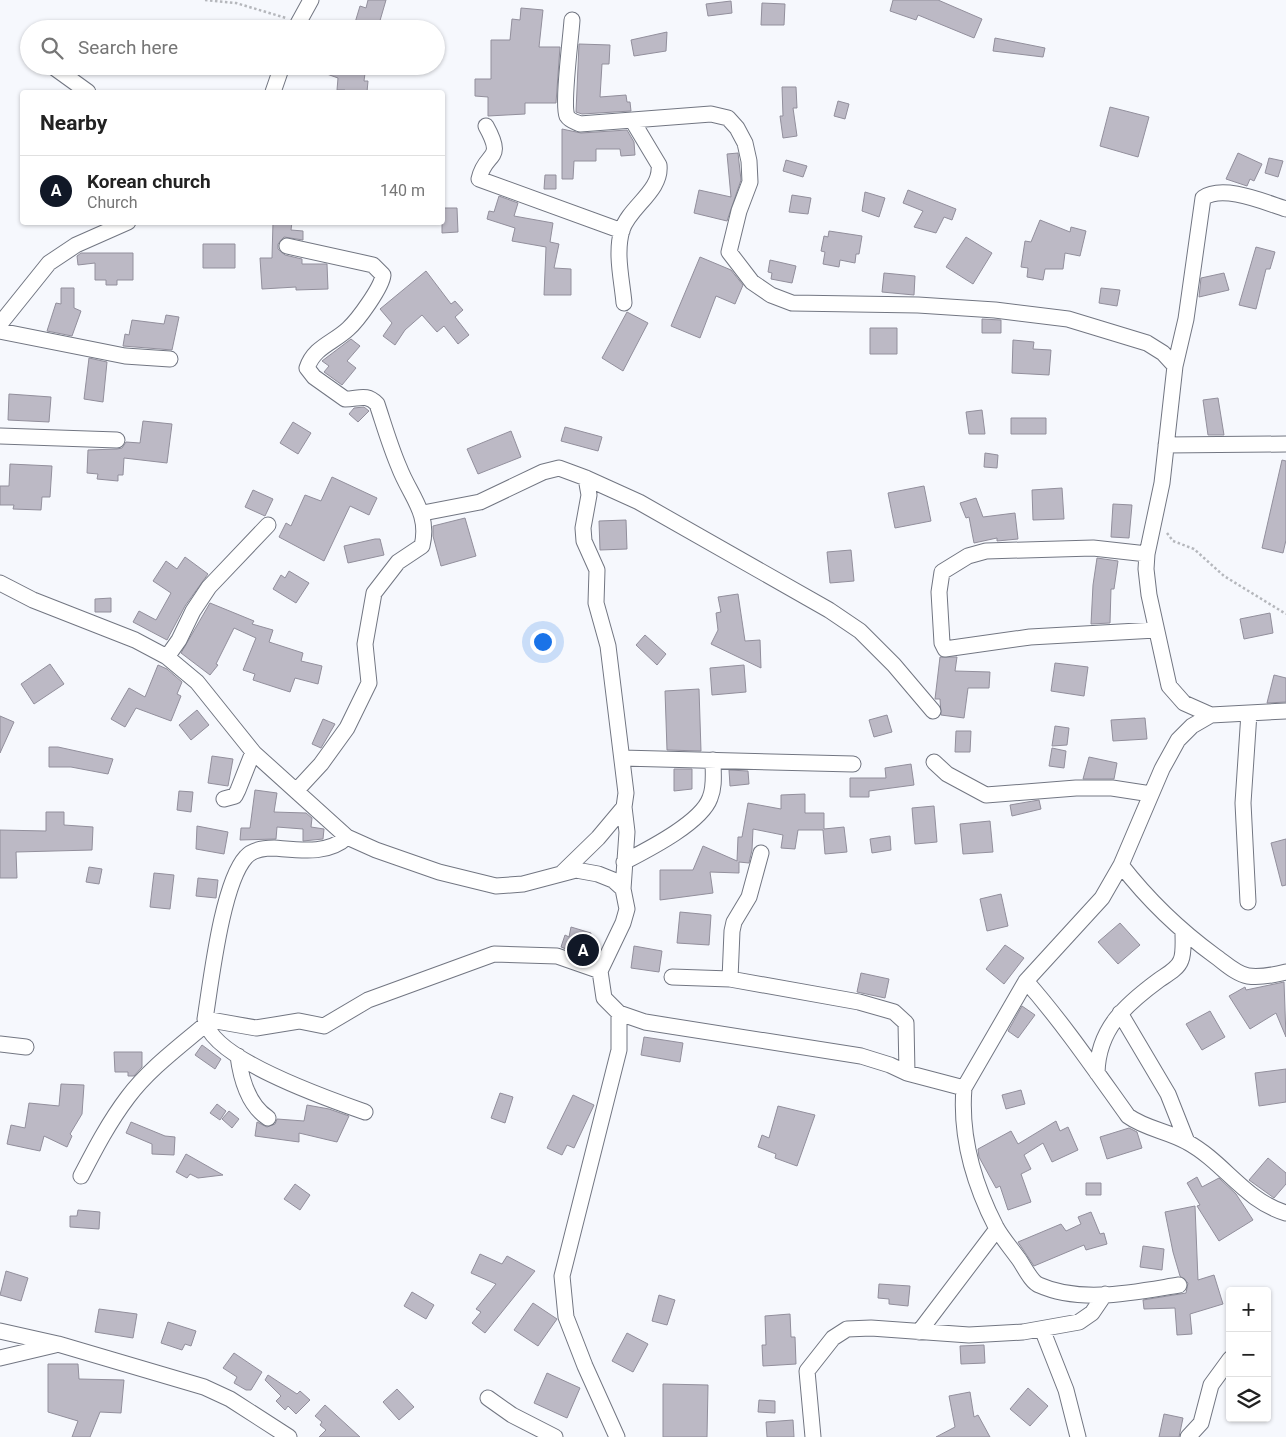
<!DOCTYPE html>
<meta charset="utf-8">
<style>
:root{--surface:#fff;--page:#f6f6f6;--text:#222;--muted:#767676;--line:#e0e0e0;--accent:#111827}
body{margin:0;font-family:Roboto,sans-serif;background:var(--page);color:var(--text)}
.controls{position:absolute;right:15px;bottom:15px;display:grid;overflow:hidden;border-radius:5px;box-shadow:0 1px 4px #0004}
.controls button{width:45px;height:45px;display:grid;place-items:center;padding:0;border:0;border-bottom:1px solid var(--line);background:var(--surface);color:var(--text);font:25px sans-serif}
.you{position:absolute;left:542px;top:641px;width:18px;height:18px;margin:-12px;border:4px solid #fff;border-radius:50%;background:#1a73e8;box-shadow:0 0 0 8px #1a73e833}
.badge{display:grid;place-items:center;width:32px;height:32px;border-radius:50%;background:var(--accent);color:#fff;font-size:16px;font-weight:700}
.pin{position:absolute;translate:-50% -50%;border:2px solid #fff;box-shadow:0 1px 5px #0006}
.list{margin:0;padding:0;list-style:none}
h2{display:flex;justify-content:space-between;align-items:center;height:65px;margin:0;padding:0 20px;font-size:21px}
h2 small{font-size:16px;font-weight:400;color:var(--muted)}
.list li{display:grid;grid-template-columns:32px 1fr auto;gap:15px;align-items:center;box-sizing:border-box;height:70px;padding:0 20px;border-top:1px solid var(--line)}
.list b{display:block;font-size:19px;white-space:nowrap}
.list p{margin:0;font-size:16px;white-space:nowrap;color:var(--muted)}
.list em{font-size:16px;font-style:normal;color:var(--muted)}
.icon{flex:none;width:28px;height:28px;fill:none;stroke:currentColor;stroke-width:2;stroke-linecap:round;stroke-linejoin:round}
.map{position:relative;flex:none;width:1286px;height:1437px;overflow:hidden}
.search{position:absolute;background:var(--surface);box-shadow:0 1px 4px #0004;left:20px;top:20px;width:425px;height:55px;display:flex;align-items:center;gap:12px;box-sizing:border-box;padding:0 18px;border-radius:28px;color:var(--muted);font-size:19px}
.panel{position:absolute;background:var(--surface);box-shadow:0 1px 4px #0004;left:20px;top:90px;width:425px;height:135px;border-radius:5px}
.map>svg:first-child{display:block}
.building{fill:#bcb9c5;stroke:#928f9c}
.lines{fill:none;stroke-linecap:round;stroke-linejoin:round}
.street-casing{stroke:#727682;stroke-width:17}
.path{stroke:#b5b7bc;stroke-width:2.5;stroke-dasharray:2.5 2.5;stroke-linecap:butt}
.street{stroke:#fff;stroke-width:15}
</style>
<div class="map">
<svg width="1286" height="1437" viewBox="0 0 1286 1437">
<rect width="100%" height="100%" fill="#f6f8fd"/>
<path class="building" d="M368,0H386L379,24L368,21L365,29L354,26L360,6L366,8Z
M893,0H938L982,19L974,38L918,15L916,20L890,11Z
M731,1L732,13L708,16L706,4Z
M762,3L785,4L784,25H761Z
M521,8L543,10L539,47H560L556,103H525V114L488,116V97L475,96V79H491V40H510L512,19L520,20Z
M667,32L666,51L634,56L631,40Z
M995,38L1045,48L1043,57L993,51Z
M579,44L610,45L609,64H602L600,97L626,95L627,102H630L631,111L582,114L576,112Z
M310,66H366L364,81H368L367,92H345V90H337L338,78L310,68Z
M782,87H796L797,108H793L797,136L783,138L780,116H783Z
M838,101L849,104L845,119L834,116Z
M1110,107L1149,117L1138,157L1100,146Z
M562,129L581,133L627,130L634,142L635,155L621,156L620,149H596V161H574L573,179H562Z
M738,153L741,180L727,221L694,213L699,190L731,197L727,154Z
M1238,153L1262,164L1254,181L1250,179L1247,186L1226,179Z
M1269,158L1283,161L1278,177L1265,173Z
M786,160L807,166L803,177L783,171Z
M545,175H556V189H544Z
M908,190L956,209L952,220L944,217L936,233L914,227L923,211L903,203Z
M865,192L885,198L879,217L862,211Z
M792,195L811,198L808,214L789,212Z
M499,196L518,203L514,216L553,223L550,242L559,244L554,268L571,269V295H544L546,247L512,241L515,228L487,219L489,211L494,212Z
M442,208H457L458,232L442,233Z
M1040,220L1070,232L1071,227L1086,231L1080,256L1065,253L1063,269H1045L1043,280L1027,277L1028,268L1021,267L1025,241L1031,242Z
M273,222H292L291,230L303,231V240L284,237L278,244V249L285,255L302,259V264H327L328,289L296,290V287L262,289L260,258H272Z
M829,231L862,236L859,254H856L855,263L840,260L839,267L823,264L825,252L821,251L824,236L828,237Z
M966,237L992,253L973,284L946,267Z
M203,244H235V268H203Z
M1256,247L1275,252L1270,269H1266L1256,309L1239,305Z
M81,253H133V280H117V285H106V280H95V263L78,265L77,256Z
M700,257L731,270L743,285L735,304L716,296L700,338L671,326Z
M770,260L796,266L792,283L771,279L772,273L768,272Z
M426,271L451,304L455,301L463,310L455,317L469,335L458,344L444,326L437,332L422,315L405,330L395,345L383,336L392,323L380,309Z
M884,273L915,276L914,295L882,292Z
M1224,273L1229,290L1199,297L1201,278Z
M61,288H74V308L81,311L72,336L47,331L56,303L61,304Z
M1101,288L1120,290L1117,306L1099,303Z
M627,312L648,323L623,371L602,358Z
M166,315L179,317L172,350L123,346L125,334L129,335L132,320L164,324Z
M982,319L1001,320V333H982Z
M870,328H897V354H870Z
M351,339L360,346L347,361L356,368L342,385L324,372L329,366L322,361Z
M1013,340L1034,342L1033,349L1051,350L1049,375L1012,373Z
M89,358L107,362L103,402L84,399Z
M9,394L51,397L49,422L8,420Z
M1218,398L1224,435H1208L1203,400Z
M364,407L369,411L358,422L349,414L354,408Z
M982,410L985,434H969L966,412Z
M1011,418H1046V434H1011Z
M143,421L172,424L167,463L124,458L123,475H118V481L97,479L98,474L87,473L88,450L117,449L122,448L126,442L140,443Z
M293,422L311,433L298,454L280,443Z
M565,427L602,437L598,451L561,441Z
M511,431L521,457L478,474L467,449Z
M985,453L998,455L997,468L984,467Z
M1282,460L1286,461V540L1283,553L1262,548Z
M10,464L52,466L50,497H42L41,510L13,509L14,505H0V486H9Z
M332,477L377,498L369,515L350,506L324,561L279,537L286,523L291,526L305,495L321,501Z
M924,486L931,521L895,528L888,493Z
M1062,488L1064,519L1033,520L1032,490Z
M253,490L273,499L265,516L245,507Z
M976,498L983,517L1015,513L1018,539L997,541V538L974,543L969,517L966,518L960,503Z
M1113,504L1132,505L1129,538L1111,537Z
M465,518L476,556L441,566L433,536V526Z
M626,520L627,549L600,550L599,521Z
M375,539H380L384,555L348,563L344,546Z
M851,550L854,581L830,583L827,552Z
M185,557L208,574L185,606L167,640L133,622L139,611L156,620L171,593L153,581L166,561L177,569Z
M1097,558L1118,561L1114,589H1111L1110,623L1091,624L1093,585Z
M289,571L309,583L296,603L273,589L281,575L285,578Z
M738,594L745,641L760,640L761,668L711,644L718,630L716,613L721,612L718,597Z
M111,598V612H95V599Z
M210,603L254,621L252,624L273,630L269,642L303,653L301,661L322,666L318,684L295,678L290,692L253,680L255,674L243,670L256,638L234,628L216,664L218,665L210,675L181,653Z
M1270,613L1273,633L1244,639L1240,619Z
M645,635L666,654L657,665L636,645Z
M940,657H957L955,671L990,672L989,688H968L964,718L941,715L940,699H935Z
M1055,663L1088,667L1084,696L1051,691Z
M50,664L64,684L34,704L21,684Z
M158,665L167,669L182,682L177,694L181,696L171,721L136,708L125,727L111,719L129,688L145,697Z
M744,665L746,692L712,695L710,668Z
M1274,675L1286,678V702L1267,703Z
M699,689L701,751L667,750L665,691Z
M197,710L209,725L191,740L179,725Z
M887,715L892,732L874,737L869,720Z
M0,716L14,722L0,753Z
M1145,718L1147,739L1113,741L1111,720Z
M323,719L335,724L321,748L312,744Z
M1055,726L1069,728L1067,745L1052,746Z
M956,731H971L970,752H955Z
M49,747H58L113,759L108,774L71,767H49Z
M1052,748L1066,751L1064,768L1049,766Z
M212,756L233,759L228,786L208,783Z
M1089,757L1117,763L1114,779H1083Z
M911,764L914,785L869,791V797H850V778H886L885,768Z
M674,769H692V789L674,791Z
M729,770L748,771L749,784L730,786Z
M255,790L277,793L274,812L306,813L312,818L311,827L324,829L323,839L303,841V829L277,827L276,839L240,840L241,828H250Z
M179,791L193,792L191,812L177,810Z
M805,794V813H824V829L844,827L847,852L825,854L823,830H798L795,849L781,848L783,835L753,829L752,850L749,863L739,862V873L710,872L713,893L660,900V870H693L703,846L737,861L738,837H742L748,803L781,809V795Z
M1039,800L1041,809L1012,816L1010,805Z
M934,806L937,842L915,844L912,808Z
M46,812H64V825L93,827L92,850L16,852L17,878H0V830L46,831Z
M990,821L993,852L963,854L960,824Z
M197,826L228,832L224,854L196,849Z
M890,836L891,850L872,853L870,839Z
M1286,839V885L1282,886L1271,843Z
M89,867L102,869L99,884L86,882Z
M154,873L174,875L170,909L150,907Z
M198,878L218,880L216,898L196,896Z
M1001,894L1008,926L987,931L980,899Z
M680,912L711,915L709,945L677,943Z
M1120,923L1140,945L1118,964L1098,942Z
M571,927L591,933L584,956L561,947L565,935L569,937Z
M1005,945L1024,958L1004,984L986,969Z
M634,946L662,951L659,972L631,968Z
M861,973L889,979L885,998L857,992Z
M1284,982L1286,1037L1276,1013L1250,1029L1229,996L1245,987L1246,990Z
M1022,1006L1035,1015L1018,1038L1008,1031Z
M1210,1011L1225,1037L1202,1050L1186,1024Z
M644,1037L683,1043L680,1062L641,1055Z
M202,1045L221,1059L215,1069L195,1055Z
M114,1052H142V1067L134,1076H128V1072H115Z
M1286,1069V1102L1259,1106L1255,1073Z
M61,1084L84,1085L82,1114L70,1134L72,1136L67,1147L44,1136L40,1151L7,1144L11,1125L25,1128L29,1103L59,1106Z
M1021,1090L1025,1104L1006,1109L1002,1095Z
M500,1093L513,1097L505,1123L491,1118Z
M573,1095L594,1105L574,1148L567,1145L562,1155L547,1148Z
M217,1104L226,1111L220,1120L210,1113Z
M307,1105L329,1109L349,1116L337,1142L299,1133V1142L255,1136L257,1122L267,1127L275,1124L277,1119L304,1121Z
M778,1106L815,1115L797,1166L775,1158L776,1154L758,1147L762,1135L769,1138Z
M229,1111L239,1119L232,1128L222,1119Z
M1056,1121L1060,1131L1068,1127L1078,1150L1052,1162L1043,1143L1024,1155L1031,1169L1021,1174L1031,1202L1008,1210L1000,1186L996,1188L979,1157L978,1149L1011,1131L1018,1144Z
M131,1122L165,1136L175,1137L174,1155L152,1154V1144L126,1133Z
M1129,1128L1137,1132L1142,1148L1107,1159L1100,1137Z
M186,1154L223,1175L198,1178L190,1174L187,1178L176,1172Z
M1268,1158L1286,1173V1184L1274,1198L1249,1180Z
M1197,1177L1202,1187L1219,1178L1236,1194L1253,1220L1219,1241L1197,1206L1200,1205L1187,1183Z
M1086,1183H1101V1195H1086Z
M295,1184L310,1195L300,1210L284,1199Z
M1195,1206L1198,1280L1214,1275L1223,1304L1190,1314L1192,1334L1177,1335L1175,1308L1144,1309L1143,1300L1186,1293L1188,1283L1180,1276L1173,1252L1165,1212Z
M78,1210L100,1212L99,1229L70,1227V1216H77Z
M1091,1212L1100,1234L1104,1233L1107,1244L1086,1250L1084,1245L1034,1266L1018,1242L1061,1224L1066,1231L1081,1224L1078,1217Z
M1143,1246L1164,1249L1162,1270L1140,1267Z
M480,1254L502,1264L507,1256L535,1271L485,1333L472,1323L481,1312L476,1309L496,1284L471,1273Z
M6,1271L28,1278L21,1301L0,1295Z
M879,1284L910,1286L908,1306L889,1304V1299L878,1298Z
M412,1292L434,1305L426,1319L404,1306Z
M659,1295L675,1300L667,1325L652,1321Z
M533,1303L557,1319L538,1346L514,1330Z
M99,1309L137,1314L133,1338L95,1332Z
M790,1314L791,1337H795L796,1364L763,1366L762,1345H766L765,1316Z
M168,1322L196,1331L191,1346L185,1344L182,1350L161,1343Z
M627,1333L648,1344L633,1372L612,1361Z
M984,1345L985,1363L961,1364L960,1346Z
M234,1353L262,1372L251,1390H246L234,1383L237,1377L223,1368Z
M48,1364H78L79,1379L124,1380L121,1413L100,1412L90,1437H72L78,1421L48,1412Z
M547,1373L580,1388L567,1418L534,1403Z
M268,1375L297,1394L300,1391L310,1400L296,1414L288,1406L285,1410L276,1401L281,1396L265,1380Z
M663,1384L708,1385L707,1437H663Z
M1028,1388L1048,1406L1030,1426L1010,1409Z
M397,1389L414,1407L399,1420L383,1402Z
M970,1392L974,1417L978,1415L990,1437H936L955,1427L949,1396Z
M759,1400L775,1401V1413L758,1412Z
M325,1405L348,1426L360,1437H319L326,1430L320,1425L322,1422L315,1416Z
M1164,1414L1183,1418L1179,1437H1159Z
M793,1420L794,1437H767L766,1422Z"/>
<g class="lines">
<defs>
<path id="street" d="M572,20C571,37 562,104 567,116C570,121 576,122 580,124L711,114L728,118L737,128L745,143L749,161L750,182L739,211L729,252L752,282L771,295L792,303L918,305L995,310L1068,319L1147,343L1163,353L1175,366
M295,29L311,0
M52,66L88,92
M273,92L282,66
M486,126C506,162 485,151 479,179L622,231
M287,246L373,265L383,275C382,287 358,320 348,329C333,343 314,347 307,368L314,377L345,399C359,399 366,393 377,404C384,425 390,446 399,467C410,496 430,513 422,546L398,562L374,593L365,644L369,683L347,728L321,764L296,791
M624,303C622,280 615,253 622,230C629,207 662,191 659,165L632,120
M0,324L49,263L76,245L128,222
M0,331L125,356L170,359
M0,436L117,440
M1166,445L1286,444
M423,513L480,502L543,472L559,468L586,478L639,502L829,610L860,631L894,665L933,711
M1147,554L1093,548L986,551L968,556L942,572L939,592L942,643L945,649L1030,637L1156,630
M0,583L33,600L135,640L167,657L197,682L254,753L347,837L376,850L439,872L496,886L523,884L576,870L598,874L613,880L623,889L627,909L623,923L600,971L604,998L619,1013L645,1022L861,1056L890,1065L907,1073L964,1088L1026,981L1102,898L1121,865L1162,769L1178,740L1192,726L1211,715L1286,711
M167,657L179,640L193,611L209,587L268,525
M1211,715L1184,703L1169,686L1149,595L1146,569L1147,554L1162,483L1175,366L1186,319L1203,198C1223,184 1264,202 1286,209
M622,758L853,764
M934,762L947,774L986,795L1076,788H1112L1151,794
M224,799L235,796L238,790L253,752
M347,837C328,855 299,850 274,848C265,848 253,849 246,857C222,883 211,982 205,1019C209,1058 331,1100 365,1112
M624,862C647,850 701,823 710,798C715,786 713,773 713,760
M1121,865C1149,901 1178,929 1215,956C1225,963 1236,974 1248,976C1260,978 1274,975 1286,972
M563,872L598,838L624,807L626,793L608,646L596,603L597,570L584,541L583,528L589,495L586,478
M623,889L627,832L624,807
M1248,902L1243,803L1249,713
M672,977L730,979L859,1002L894,1012L906,1023L907,1073
M730,979L732,931L734,922L749,897L761,853
M1026,981C1063,1023 1095,1070 1128,1116C1146,1129 1168,1131 1187,1142C1224,1162 1245,1201 1286,1213
M1120,1013L1168,1094L1187,1142
M205,1019L256,1028L299,1021L324,1026L368,1000L494,954L557,956L600,971
M0,1044L26,1047
M238,1056C241,1079 248,1105 268,1118
M1097,1073C1098,1029 1125,1005 1159,980C1166,975 1178,969 1181,960C1184,953 1183,940 1183,933
M964,1088C960,1136 974,1184 996,1227C1002,1238 1011,1248 1018,1258C1024,1266 1031,1282 1039,1285C1081,1304 1135,1292 1179,1285
M81,1176C95,1149 109,1122 128,1097C149,1069 179,1047 206,1024
M1042,1329L1066,1390L1078,1437
M0,1331L58,1344L204,1387L230,1399L289,1437
M919,1332L997,1229
M0,1358L55,1345
M488,1398L512,1415L555,1437
M617,1437L585,1366L566,1317L562,1276L619,1050V1013
M813,1437L807,1371L833,1338L847,1329L871,1328L969,1335L1023,1332L1079,1322L1092,1313L1105,1294
M1188,1437L1201,1423L1211,1385L1230,1359"/>
</defs>
<use href="#street" class="street-casing"/>
<path class="path" d="M205,0L236,3L286,18
M1167,533L1173,541L1194,549L1224,576L1286,614"/>
<use href="#street" class="street"/>
</g>
</svg>
<div class="controls">
<button>+</button>
<button>−</button>
<button><svg class="icon" aria-label="layers" viewBox="0 0 24 24"><path d="M12 4l9 5-9 5-9-5zM3 14l9 5 9-5"/></svg></button>
</div>
<div class="you"></div>
<div class="pin badge" style="left:583px;top:950px">A</div>
<div class="search"><svg class="icon" aria-label="search" viewBox="0 0 24 24"><circle cx="10" cy="10" r="6"/><path d="M15 15l6 6"/></svg>Search here</div>
<section class="panel">
<h2>Nearby<small></small></h2>
<ul class="list">
<li><span class="badge">A</span><div><b>Korean church</b><p>Church</p></div><em>140 m</em></li>
</ul>
</section>
</div>
